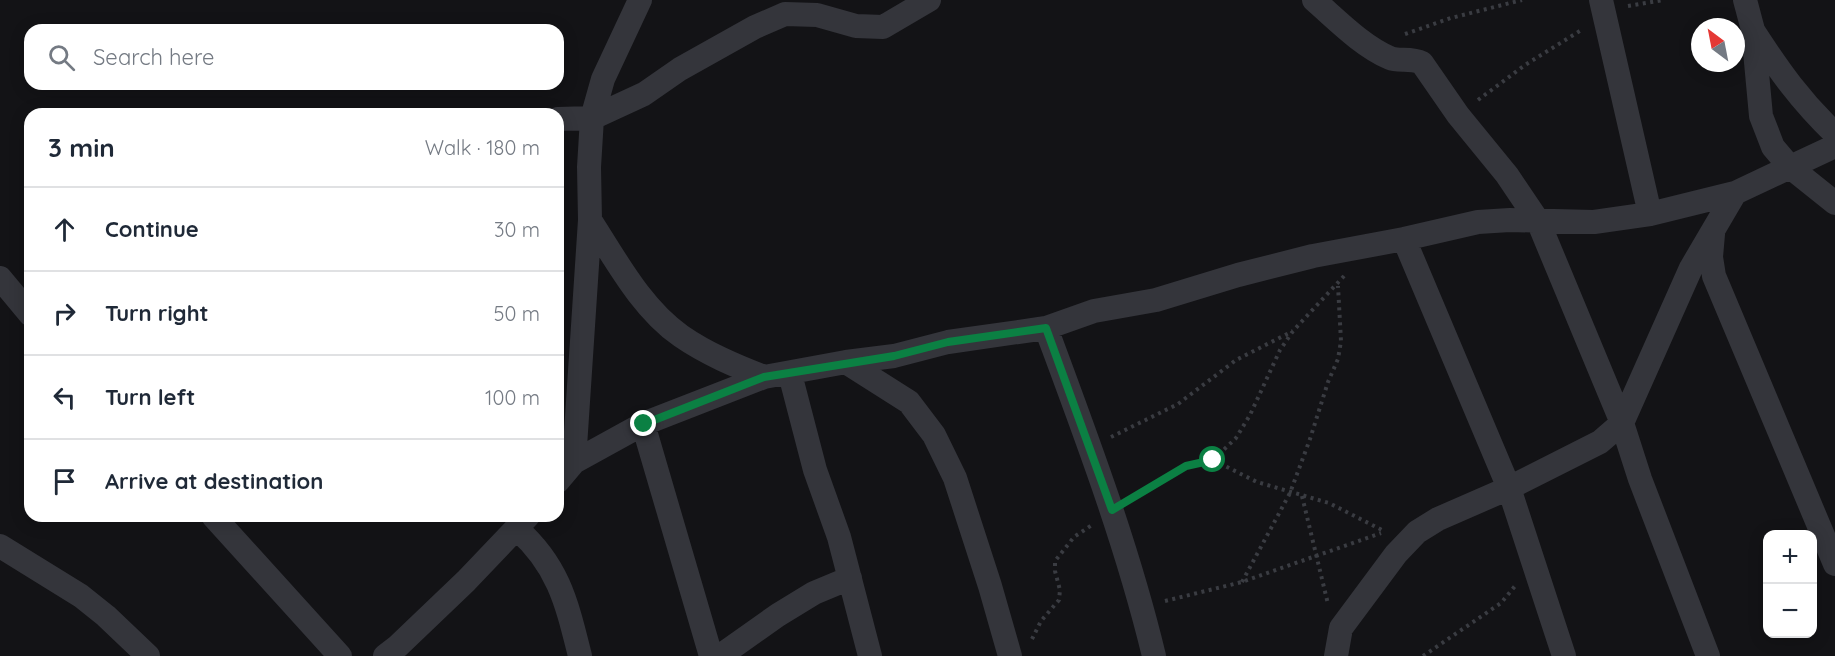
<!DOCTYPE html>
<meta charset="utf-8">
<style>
:root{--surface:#fff;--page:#f2f2f3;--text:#1f2937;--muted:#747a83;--line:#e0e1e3}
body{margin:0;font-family:Quicksand,sans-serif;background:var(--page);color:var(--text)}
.controls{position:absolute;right:18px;bottom:18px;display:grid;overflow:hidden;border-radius:12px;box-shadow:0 3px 15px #0003}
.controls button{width:54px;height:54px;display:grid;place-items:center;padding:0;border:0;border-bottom:2px solid var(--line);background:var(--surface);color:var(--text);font:30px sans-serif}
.compass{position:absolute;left:1691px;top:18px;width:54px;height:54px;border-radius:50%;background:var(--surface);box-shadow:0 3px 15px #0003;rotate:328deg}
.stop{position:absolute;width:18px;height:18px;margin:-14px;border:4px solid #0b8043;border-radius:50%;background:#fff}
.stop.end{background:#0b8043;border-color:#fff;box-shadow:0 2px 6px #0008}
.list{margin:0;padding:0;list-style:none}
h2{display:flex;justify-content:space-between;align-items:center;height:78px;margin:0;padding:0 24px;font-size:26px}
h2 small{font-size:20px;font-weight:400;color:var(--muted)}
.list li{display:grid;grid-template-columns:39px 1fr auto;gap:18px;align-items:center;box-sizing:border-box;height:84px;padding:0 24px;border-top:2px solid var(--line)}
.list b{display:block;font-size:22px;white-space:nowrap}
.list em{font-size:20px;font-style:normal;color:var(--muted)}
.icon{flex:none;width:33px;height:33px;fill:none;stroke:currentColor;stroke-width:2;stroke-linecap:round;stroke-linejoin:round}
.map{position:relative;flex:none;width:1835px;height:656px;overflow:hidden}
.search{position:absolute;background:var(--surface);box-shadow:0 3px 15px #0003;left:24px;top:24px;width:540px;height:66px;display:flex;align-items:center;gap:15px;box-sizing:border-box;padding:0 21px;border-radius:18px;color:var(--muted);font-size:22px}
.panel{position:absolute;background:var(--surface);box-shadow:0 3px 15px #0003;left:24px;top:108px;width:540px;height:414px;border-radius:18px}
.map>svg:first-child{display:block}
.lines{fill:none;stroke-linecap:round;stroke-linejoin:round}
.path{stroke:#3a3c42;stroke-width:4;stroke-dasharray:3 4.5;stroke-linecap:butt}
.street{stroke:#34353b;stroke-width:24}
.route{stroke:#0b8043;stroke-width:8}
</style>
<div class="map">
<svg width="1835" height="656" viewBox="0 0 1835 656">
<rect width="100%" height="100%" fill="#131316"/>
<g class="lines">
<path class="path" d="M1628,6L1663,0
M1405,34L1451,18L1522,0
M1478,100L1525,65L1583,29
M1111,437L1178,404L1236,360L1293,331
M1213,460L1257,482L1329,503L1384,531
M1302,496L1328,604
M1133,498L1186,466L1213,460L1236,438L1250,415L1280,350L1293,331L1345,275
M1242,582L1290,493L1310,439L1328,382L1338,359L1341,341L1338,286
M1165,601L1242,582L1381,533
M1032,639L1041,621L1059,600L1060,590L1055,571V561L1074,537L1092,525
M1423,656L1501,603L1515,586"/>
<path class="street" d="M1314,0C1337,20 1362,46 1390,58C1399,62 1410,57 1422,63L1458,115L1507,175L1538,221L1622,423L1640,479L1708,656
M1601,0L1650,214
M1745,0L1753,30L1761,116L1773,147L1790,167L1835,203
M1754,32C1780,72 1800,100 1835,134
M558,119L592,118L644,94L680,69L755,27L785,14L817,15L856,26L883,27L929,0
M590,220C616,260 641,308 681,336C707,354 736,366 764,377
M1713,234L1711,257L1714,276L1835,564
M1404,239L1509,488L1564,656
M0,278L30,314
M1046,328C1086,436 1127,544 1154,656
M846,362L909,402L934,435L955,478L990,586L1010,656
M790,374L815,470L839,537L870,656
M643,424L711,656
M574,462L643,424L764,377L846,362L894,356L948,342L1046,328L1094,311L1156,300L1238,275L1313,256L1404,239L1478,222L1510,220L1594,222L1650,214L1735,193L1835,146
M558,481L574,462L590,220L589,167L592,118L603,79L640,0
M213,516L340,656
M517,529C559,566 567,604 580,656
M0,546L81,596L106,616L148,656
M385,656L398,646L466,581L528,516
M720,656L778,615L814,593L850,578
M1336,656L1341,628L1396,554L1417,532L1438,519L1509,488L1600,442L1622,423L1691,268L1735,193"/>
</g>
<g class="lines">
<path class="route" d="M644,424L764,377L894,356L948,342L1046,328L1112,510L1186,466L1213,460"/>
</g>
</svg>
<div class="controls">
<button>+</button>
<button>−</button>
</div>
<svg class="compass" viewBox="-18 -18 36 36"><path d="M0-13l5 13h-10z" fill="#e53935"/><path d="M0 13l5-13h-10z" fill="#747a83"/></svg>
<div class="stop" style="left:1213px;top:460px"></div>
<div class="stop end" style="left:644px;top:424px"></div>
<div class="search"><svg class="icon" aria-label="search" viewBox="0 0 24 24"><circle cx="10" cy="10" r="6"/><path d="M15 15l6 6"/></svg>Search here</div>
<section class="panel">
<h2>3 min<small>Walk · 180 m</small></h2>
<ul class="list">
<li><svg class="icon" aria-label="ahead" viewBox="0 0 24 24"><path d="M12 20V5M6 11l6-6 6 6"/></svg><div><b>Continue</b></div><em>30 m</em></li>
<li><svg class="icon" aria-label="right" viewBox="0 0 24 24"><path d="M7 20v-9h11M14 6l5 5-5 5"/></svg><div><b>Turn right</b></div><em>50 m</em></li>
<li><svg class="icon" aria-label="left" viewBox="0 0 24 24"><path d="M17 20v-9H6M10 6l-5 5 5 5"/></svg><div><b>Turn left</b></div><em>100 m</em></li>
<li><svg class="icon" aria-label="arrive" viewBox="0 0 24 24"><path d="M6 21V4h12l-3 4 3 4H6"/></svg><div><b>Arrive at destination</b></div></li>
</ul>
</section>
</div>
